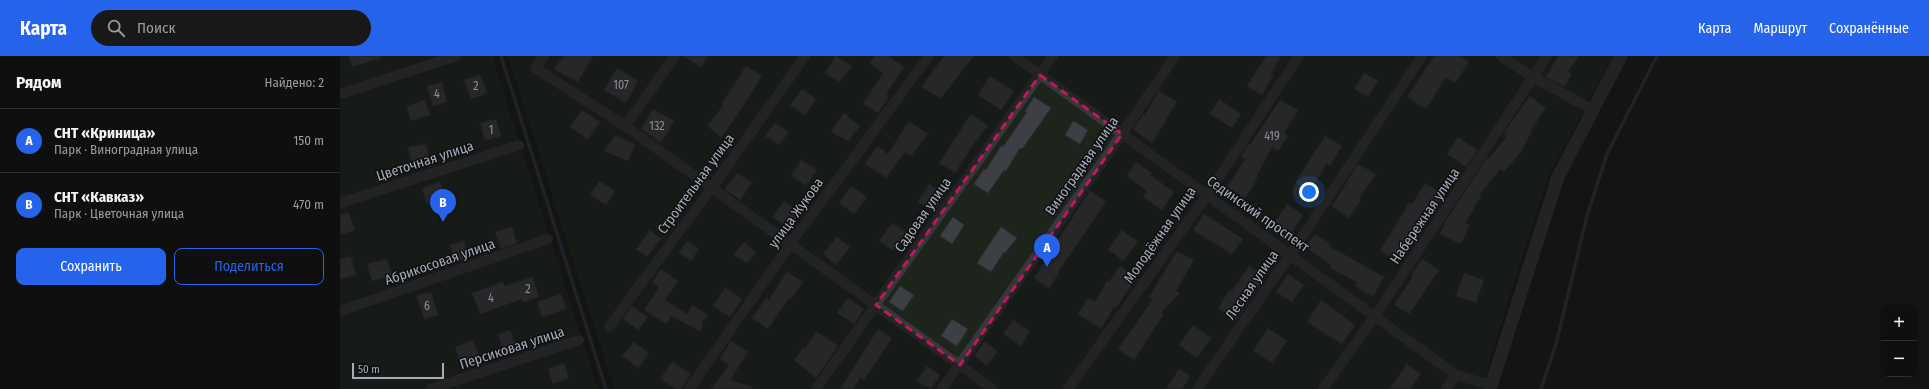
<!DOCTYPE html>
<html lang="ru">
<meta charset="utf-8">
<style>
:root{--surface:#0f0f10;--page:#181819;--text:#f1f3f6;--muted:#9b9c9f;--line:#2f2f30;--accent:#2563eb}
body{margin:0;font-family:"Fira Sans Condensed",sans-serif;background:var(--page);color:var(--text)}
.controls{position:absolute;right:12px;bottom:12px;display:grid;overflow:hidden;border-radius:8px;box-shadow:0 2px 6px #0003}
.controls button{width:36px;height:36px;display:grid;place-items:center;padding:0;border:0;border-bottom:1px solid var(--line);background:var(--surface);color:var(--text);font:20px sans-serif}
.scale{position:absolute;left:12px;bottom:10px;width:92px;box-sizing:border-box;padding-left:4px;border:2px solid #a5adb8;border-top:0;font-size:11px;line-height:14px;white-space:nowrap;color:#a5adb8;-webkit-text-stroke:3px #0f0f11;paint-order:stroke}
.you{position:absolute;left:969px;top:136px;width:14px;height:14px;margin:-10px;border:3px solid #fff;border-radius:50%;background:#1a73e8;box-shadow:0 0 0 6px #1a73e833}
.badge{display:grid;place-items:center;width:26px;height:26px;border-radius:50%;background:var(--accent);color:#fff;font-size:13px;font-weight:700}
.pin{position:absolute;translate:-50% -33px;filter:drop-shadow(0 1px 2px #0008)}
.pin::after{content:'';position:absolute;top:21px;width:14px;height:12px;background:inherit;clip-path:polygon(0 0,100% 0,50% 100%)}
.list{margin:0;padding:0;list-style:none}
h2{display:flex;justify-content:space-between;align-items:center;height:52px;margin:0;padding:0 16px;font-size:17px}
h2 small{font-size:13px;font-weight:400;color:var(--muted)}
.list li{display:grid;grid-template-columns:26px 1fr auto;gap:12px;align-items:center;box-sizing:border-box;height:64px;padding:0 16px;border-top:1px solid var(--line)}
.list b{display:block;font-size:15px;white-space:nowrap}
.list p{margin:0;font-size:13px;white-space:nowrap;color:var(--muted)}
.list em{font-size:13px;font-style:normal;color:var(--muted)}
.actions{display:flex;gap:8px;padding:12px 16px}
.actions a{flex:1;padding:9px 0;border:1px solid var(--accent);border-radius:8px;text-align:center;font-size:14px;color:var(--accent)}
.actions .main{background:var(--accent);color:#fff}
.icon{flex:none;width:22px;height:22px;fill:none;stroke:currentColor;stroke-width:2;stroke-linecap:round;stroke-linejoin:round}
.map{position:relative;flex:none;width:1589px;height:333px;overflow:hidden}
header{display:flex;align-items:center;gap:24px;box-sizing:border-box;height:56px;padding:0 20px;background:var(--accent);color:#fff}
header strong{font-size:19px}
nav{display:flex;gap:22px;margin-inline-start:auto;font-size:14px}
.search{width:280px;height:36px;background:var(--page);display:flex;align-items:center;gap:10px;box-sizing:border-box;padding:0 14px;border-radius:22px;color:var(--muted);font-size:15px}
main{display:flex}
aside{flex:1;background:var(--surface)}
.map>svg:first-child{display:block}
.green{fill:#1c241c}
.lines{fill:none;stroke-linecap:round;stroke-linejoin:round}
.stream{stroke:#29363b;stroke-width:3.5}
.building{fill:#3e3f44;stroke:#2e2f32}
.minor{stroke:#35373b;stroke-width:10}
.tertiary{stroke:#35373b;stroke-width:13}
.marked{fill:none;stroke:#c2185b;stroke-width:3;stroke-dasharray:8 5;stroke-linejoin:round}
.labels{text-anchor:middle;dominant-baseline:central;stroke-width:3;stroke-linejoin:round;paint-order:stroke}
.number-label{font-size:12px;fill:#8b929b}
.street-label{font-size:14px;fill:#a5adb8;stroke:#0f0f11}
</style>
<header>
<strong>Карта</strong>
<div class="search"><svg class="icon" aria-label="search" viewBox="0 0 24 24"><circle cx="10" cy="10" r="6"/><path d="M15 15l6 6"/></svg>Поиск</div>
<nav><a>Карта</a><a>Маршрут</a><a>Сохранённые</a></nav>
</header>
<main>
<aside>
<h2>Рядом<small>Найдено: 2</small></h2>
<ul class="list">
<li><span class="badge">A</span><div><b>СНТ «Криница»</b><p>Парк · Виноградная улица</p></div><em>150 m</em></li>
<li><span class="badge">B</span><div><b>СНТ «Кавказ»</b><p>Парк · Цветочная улица</p></div><em>470 m</em></li>
</ul>
<div class="actions"><a class="main">Сохранить</a><a>Поделиться</a></div>
</aside>
<div class="map">
<svg width="1589" height="333" viewBox="0 0 1589 333">
<rect width="100%" height="100%" fill="#141416"/>
<path class="green" d="M0,0H152L258,333H0Z
M168,0H1272L1207,123L1151,300L1143,333H274Z"/>
<g class="lines">
<path class="stream" d="M161,0L266,333
M1201,333L1216,288L1247,160L1267,98L1317,0"/>
</g>
<path class="building" d="M9,0H40L41,2L12,11Z
M224,0H253L238,26L214,13Z
M343,0H368L361,11Z
M496,0L512,10L500,26L484,17Z
M535,0H548L564,11L546,38L549,40L538,57L523,48L543,17L530,8Z
M604,0H634L601,42L581,31Z
M926,0H941L931,18L934,19L922,39L907,30Z
M1094,0H1121L1129,6L1115,27L1106,21L1086,53L1067,41Z
M1218,0H1239L1228,15L1232,18L1224,31L1206,21Z
M406,10L422,20L396,61L381,81L367,70L383,50L381,49Z
M277,12L298,25L286,47L264,34Z
M1024,17L1038,25L1028,41L1014,33Z
M140,18L147,37L131,43L124,24Z
M650,20L674,35L661,54L638,39Z
M102,26L107,46L93,50L87,30Z
M462,33L476,43L465,59L450,49Z
M819,35L837,46L812,87L793,73L803,59L804,60Z
M1190,40L1206,52L1191,74L1192,75L1181,96L1164,116L1160,113L1140,138L1142,139L1125,167L1130,169L1121,188L1100,178L1107,163L1147,102L1149,103L1167,80L1164,78L1169,69Z
M694,41L711,52L682,93L680,92L666,115L664,114L648,137L634,128L644,113L646,114L661,90L663,91L687,56L685,55Z
M879,43L901,58L892,72L870,58Z
M85,44L90,59L71,65L67,50Z
M940,44L958,54L944,77L948,80L938,95L932,91L916,121L918,122L905,142L887,131L905,103L901,101L904,95L908,88L910,89Z
M313,53L334,65L321,87L301,73Z
M242,54L260,66L248,83L230,71Z
M504,57L520,70L508,85L491,76Z
M631,58L648,70L633,89L615,117L599,107Z
M156,63L161,80L145,85L140,67Z
M569,65L588,78L571,100L565,96L546,122L525,108L537,90L548,98Z
M733,65L748,74L740,88L725,79Z
M435,67L449,76L439,89L425,80Z
M275,79L295,88L288,105L264,95Z
M985,80L1002,90L990,110L987,107L970,136L955,127Z
M1118,81L1137,94L1126,111L1107,98Z
M86,88L90,105L72,109L68,91Z
M461,104L477,114L466,130L451,120Z
M796,106L812,117L810,119L834,136L822,154L803,141L807,135L787,120Z
M1018,108L1036,118L1019,142L1021,144L1009,162L992,150Z
M397,117L412,127L400,144L385,133Z
M259,125L275,135L266,149L250,139Z
M100,126L106,143L87,149L82,132Z
M1085,127L1103,138L1082,174L1079,172L1059,206L1040,195L1069,147L1072,148Z
M589,128L605,138L594,156L578,146Z
M511,130L527,141L514,158L499,147Z
M750,134L766,146L718,216L719,217L709,232L694,222Z
M444,145L459,156L448,172L433,161Z
M947,148L963,159L949,180L933,169Z
M8,156L15,174L0,179V159Z
M864,158L903,183L892,198L853,174Z
M613,161L624,169L612,188L600,180Z
M552,167L566,176L553,195L539,185Z
M172,171L177,187L161,193L155,176Z
M661,171L677,182L665,197L664,196L651,216L637,207Z
M310,174L321,183L307,201L296,193Z
M782,174L798,186L783,205L768,193Z
M975,178L991,188L989,190L1044,221L1033,241L1015,230L1017,226L990,212L991,209L965,191Z
M497,181L510,191L496,209L483,198Z
M124,185L129,202L114,206L110,189Z
M347,185L359,193L351,205L339,197Z
M404,186L416,197L407,207L393,199Z
M837,195L854,204L836,235L840,237L821,257L824,258L794,304L778,293L813,243L809,241Z
M11,200L16,219L0,223V203Z
M47,203L52,220L32,225L27,208Z
M1082,203L1099,214L1069,258L1054,249L1073,220L1071,219Z
M780,210L797,221L776,252L774,251L761,273L738,258L748,242L755,246L767,225L769,226Z
M909,210L925,221L896,264L878,252L890,233L892,235Z
M321,213L338,225L325,244L347,258L352,249L368,259L361,268L363,269L360,275L331,260L326,268L304,254L319,232L312,226Z
M447,216L463,226L451,243L449,242L428,273L412,262L426,242L429,244Z
M1124,217L1144,224L1136,247L1116,240Z
M948,218L964,229L952,246L936,236Z
M193,221L199,241L183,246L182,243L140,258L132,237L163,226L164,230Z
M560,230L574,239L563,255L549,246Z
M385,232L402,243L390,261L373,250Z
M91,236L98,259L84,263L77,240Z
M221,238L226,253L202,261L197,246Z
M508,242L524,253L514,268L497,257Z
M981,244L1015,269L1002,288L967,266Z
M292,250L308,261L298,274L283,263Z
M612,263L628,273L617,290L601,280Z
M673,264L690,275L681,290L663,278Z
M853,269L871,282L857,302L839,289Z
M928,272L947,285L932,307L913,295Z
M538,273L552,282L524,324L520,322L513,333H500Z
M170,274L175,288L162,292L158,278Z
M476,275L498,290L476,322L454,304L463,292L465,293Z
M133,284L141,305L122,312L115,291Z
M391,285L408,296L390,324L412,331V333H371L389,309L380,303Z
M294,286L309,297L298,312L282,300Z
M645,286L658,295L647,310L634,300Z
M332,306L351,318L341,333H336L320,323Z
M224,307L229,322L213,328L208,313Z
M1067,308L1081,318L1070,333H1049Z
M587,310L600,319L591,333L577,325Z
M839,313L849,319V323L842,333H826Z"/>
<g class="lines">
<path class="minor" d="M204,0L195,12L285,70L653,333
M674,0L1116,319L1151,329
M1161,0L1193,21L1253,54
M0,38L116,0
M285,70L335,0
M0,147L179,89
M0,255L208,183
M269,271L371,133L465,0
M90,333L239,284
M349,333L451,187L589,0
M476,333L713,0
M602,333L782,78L835,0
M728,333L867,139L959,0
M857,333L950,199L1082,0
M983,333L1035,260L1207,0
M1106,333L1116,319"/>
<path class="tertiary" d="M1150,333L1218,121L1281,0"/>
</g>
<path d="M0 0H1589V333H0ZM700,19L782,78L620,309L536,249Z" fill="#141416" fill-opacity=".55" fill-rule="evenodd"/>
<path class="marked" d="M700,19L782,78L620,309L536,249Z"/>
<g class="labels">
<g class="number-label">
<text x="281" y="29">107</text>
<text x="136" y="30">2</text>
<text x="97" y="38">4</text>
<text x="317" y="70">132</text>
<text x="151" y="74">1</text>
<text x="932" y="80">419</text>
<text x="188" y="233">2</text>
<text x="151" y="242">4</text>
<text x="87" y="250">6</text>
</g>
<g class="street-label">
<text transform="translate(85 105) rotate(-18)">Цветочная улица</text>
<text transform="translate(742 110) rotate(-55)">Виноградная улица</text>
<text transform="translate(356 128) rotate(-54)">Строительная улица</text>
<text transform="translate(456 157) rotate(-54)">улица Жукова</text>
<text transform="translate(918 158) rotate(35)">Сединский проспект</text>
<text transform="translate(583 159) rotate(-55)">Садовая улица</text>
<text transform="translate(1085 160) rotate(-56)">Набережная улица</text>
<text transform="translate(820 179) rotate(-55)">Молодёжная улица</text>
<text transform="translate(100 206) rotate(-19)">Абрикосовая улица</text>
<text transform="translate(912 229) rotate(-55)">Лесная улица</text>
<text transform="translate(172 292) rotate(-18)">Персиковая улица</text>
</g>
</g>
</svg>
<div class="controls">
<button>+</button>
<button>−</button>
</div>
<div class="scale">50 m</div>
<div class="you"></div>
<div class="pin badge" style="left:707px;top:211px">A</div>
<div class="pin badge" style="left:103px;top:166px">B</div>
</div>
</main>
